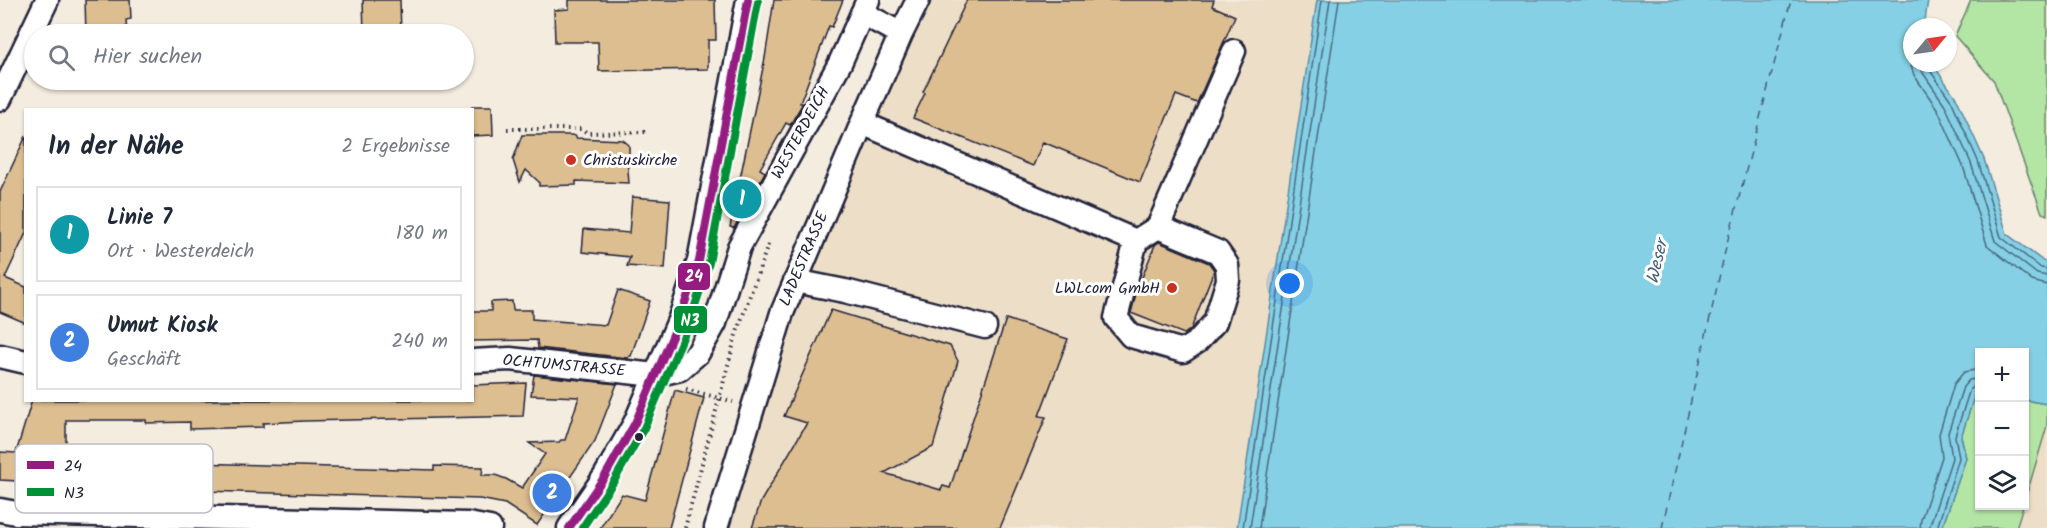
<!DOCTYPE html>
<html lang="de">
<meta charset="utf-8">
<style>
:root{--surface:#fff;--page:#f2f2f3;--text:#1f2937;--muted:#747a83;--line:#e0e1e3;--accent:#d93025}
body{margin:0;font-family:Kalam,sans-serif;background:var(--page);color:var(--text)}
.controls{position:absolute;right:18px;bottom:18px;display:grid;overflow:hidden;border-radius:0px;box-shadow:0 2px 4px #0004}
.controls button{width:54px;height:54px;display:grid;place-items:center;padding:0;border:0;border-bottom:2px solid var(--line);background:var(--surface);color:var(--text);font:30px sans-serif}
.compass{position:absolute;left:1903px;top:18px;width:54px;height:54px;border-radius:50%;background:var(--surface);box-shadow:0 2px 4px #0004;rotate:61deg}
.you{position:absolute;left:1290px;top:284px;width:21px;height:21px;margin:-15px;border:4px solid #fff;border-radius:50%;background:#1a73e8;box-shadow:0 0 0 9px #1a73e833}
.badge{display:grid;place-items:center;width:39px;height:39px;border-radius:50%;background:var(--accent);color:#fff;font-size:20px;font-weight:700}
.pin{position:absolute;translate:-50% -50%;border:3px solid #fff;box-shadow:0 2px 6px #0006}
.list{margin:0;padding:0;list-style:none}
h2{display:flex;justify-content:space-between;align-items:center;height:78px;margin:0;padding:0 24px;font-size:26px}
h2 small{font-size:20px;font-weight:400;color:var(--muted)}
.list li{display:grid;grid-template-columns:39px 1fr auto;gap:18px;align-items:center;box-sizing:border-box;height:96px;margin:0 12px 12px;padding:0 12px;border:2px solid var(--line);border-radius:0px}
.list b{display:block;font-size:22px;white-space:nowrap}
.list p{margin:0;font-size:20px;white-space:nowrap;color:var(--muted)}
.list em{font-size:20px;font-style:normal;color:var(--muted)}
.icon{flex:none;width:33px;height:33px;fill:none;stroke:currentColor;stroke-width:2;stroke-linecap:round;stroke-linejoin:round}
.map{position:relative;flex:none;width:2047px;height:528px;overflow:hidden}
.search{position:absolute;background:var(--surface);box-shadow:0 2px 4px #0004;left:24px;top:24px;width:450px;height:66px;display:flex;align-items:center;gap:15px;box-sizing:border-box;padding:0 21px;border-radius:33px;color:var(--muted);font-size:22px}
.panel{position:absolute;background:var(--surface);box-shadow:0 2px 4px #0004;left:24px;top:108px;width:450px;height:294px;border-radius:0px}
.map>svg:first-child{display:block}
.built{fill:#eddec7}
.green{fill:#b3e5a5;stroke:#6a8470;stroke-width:1.5}
.water{fill:#85d0e5;stroke:#5d8aa1;stroke-width:1.5}
.lines{fill:none;stroke-linecap:round;stroke-linejoin:round}
.shore{stroke:#4a687f;stroke-width:1.5}
.ferry{stroke:#455f76;stroke-width:1.5;stroke-dasharray:8 6;stroke-linecap:butt}
.building{fill:#dcbe90;stroke:#22223b;stroke-width:1.5}
.minor-casing{stroke:#22223b;stroke-width:27}
.path{stroke:#22223b;stroke-width:4;stroke-dasharray:1.5 4.5;stroke-linecap:butt}
.minor{stroke:#fff;stroke-width:22}
.bus-1-casing{stroke:#fff;stroke-width:12}
.bus-2-casing{stroke:#fff;stroke-width:12}
.bus-1{stroke:#951b81;stroke-width:8}
.bus-2{stroke:#009035;stroke-width:8}
.poi-dot{fill:#c8321e;stroke:#fff;stroke-width:2}
.bus-dot{fill:#22223b;stroke:#fff;stroke-width:2}
.labels{text-anchor:middle;dominant-baseline:central;stroke-width:6;stroke-linejoin:round;paint-order:stroke}
.street-label{font-size:16px;fill:#22223b;stroke:#fff}
.poi-label{font-size:16px;fill:#22223b;stroke:#fff;text-anchor:start}
.water-label{font-size:18px;font-style:italic;fill:#455f76;stroke:#fff}
.key{fill:#fff;stroke:#bdbdc4;stroke-width:1.5}
.key-label{font-size:16px;fill:#22223b}
.line-badge{stroke:#fff;stroke-width:2}
.badge-label{font-size:16px;text-anchor:middle;font-weight:bold;fill:#fff}
</style>
<div class="map">
<svg width="2047" height="528" viewBox="0 0 2047 528">
<rect width="100%" height="100%" fill="#f4ecde"/>
<filter id="ink" filterUnits="userSpaceOnUse"><feTurbulence type="fractalNoise" baseFrequency=".0167" numOctaves="2"/><feDisplacementMap in="SourceGraphic" scale="12" xChannelSelector="R" yChannelSelector="G"/><feConvolveMatrix kernelMatrix="1 2 1 2 8 2 1 2 1" color-interpolation-filters="sRGB"/></filter>
<g filter="url(#ink)">
<path class="built" d="M912,0H1317L1237,528H716L775,310Z
M2047,426V528H2016L2024,506Z"/>
<path class="green" d="M1971,0H2047V215L2042,213L1994,81L1955,36Z
M1976,391L1979,392L1980,506H2023L2016,528H1942L1966,458L1961,437Z
M2024,400L2047,404V426L2025,500Z"/>
<path class="water" d="M1317,0H1928L1924,27H1912V63H1932L1957,99L1984,159L2007,234L2047,264V404L2025,400L2024,352H1980L1979,392L1976,391L1961,437L1966,458L1942,528H1237Z"/>
<g class="lines">
<path class="shore" d="M1912,58L1911,66L1914,75L1938,110L1963,166L1987,245L2032,281L2047,285
M1920,63L1923,73L1945,105L1971,163L1995,241L2037,274L2047,276
M1928,63L1929,69L1952,102L1978,161L2001,237L2041,268L2047,269
M1243,528L1322,0
M1250,528L1330,0
M1259,528L1339,0
M1920,528L1921,520L1942,457L1939,434L1954,384L1964,372L1980,369
M1929,528L1952,458L1948,433L1963,387L1969,380L1980,378
M1937,528L1959,458L1955,436L1970,389L1974,386H1980"/>
<path class="ferry" d="M1662,528L1727,243L1791,0"/>
</g>
<path class="building" d="M85,0H130L131,19L126,20L127,34H86Z
M363,0H400L401,34H364Z
M569,0H715L716,40H708V69L599,71L598,42H555L554,10L569,9Z
M774,0H843L832,27L829,26L800,103H803L790,125L786,123L760,169L765,172L734,228L730,227L765,58Z
M967,0H1214L1212,6L1235,16L1197,103L1176,95L1140,182L1043,142L1033,166L913,118L925,93L923,92Z
M472,106H492L493,135L472,136Z
M522,135H571L576,136V138L623,140L629,145V158H627L629,183L576,181V185L539,186V182L526,170L520,182L513,160Z
M26,136V233L5,278L26,287V323L0,312V192Z
M632,197L670,200L665,269L627,266L630,257L582,252L584,229L629,233Z
M1159,242L1209,263L1214,270L1191,329L1184,334L1131,313L1137,290L1155,245Z
M618,290L650,301L631,356H629L628,358L538,348L537,340L472,341V311H491V302L512,301L513,310H532V319L606,325Z
M831,310L950,346L958,361L933,447L884,473L941,490L943,486L950,488L1006,319L1068,339L1039,416L1046,417L1000,528H752L761,501L807,423L784,416Z
M534,375L617,384L595,441L537,525L505,504L480,499L33,486L16,485L17,481L0,480V452L16,453L32,400H472V385L526,383L523,416L304,421L263,423V427L190,429V422L146,423V420H66V459L434,470V466L483,467L482,475H495L506,479L522,488L545,454L529,443L559,442L561,440H565L579,397L531,395Z
M675,390L704,398L669,528H600L622,494L645,500Z"/>
<g class="lines">
<defs>
<path id="minor" d="M862,13L901,34
M0,99L47,0
M862,123L1136,241L1116,318L1131,336L1183,351L1197,342L1215,322L1228,280L1227,265L1218,252L1158,227L1136,241
M1158,227L1234,51
M795,281L845,291L985,327
M0,356L26,362
M472,361L510,359L655,375L680,369L698,353L715,323L739,247L840,63L868,0
M0,510L16,513L468,524L490,528
M569,528L605,476L635,423L680,318L699,261L748,0
M716,528L782,313L862,123L901,34L918,0"/>
</defs>
<use href="#minor" class="minor-casing"/>
<path class="path" d="M507,129H582L587,133L646,132
M686,389L733,402
M685,528L736,335L769,242"/>
<use href="#minor" class="minor"/>
<defs>
<path id="bus-1" d="M569,528L605,476L635,423L680,318L699,261L748,0"/>
<path id="bus-2" d="M582,528L614,481L644,428L690,321L709,263L758,2"/>
</defs>
<use href="#bus-1" class="bus-1-casing"/>
<use href="#bus-2" class="bus-2-casing"/>
<use href="#bus-1" class="bus-1"/>
<use href="#bus-2" class="bus-2"/>
</g>
</g>
<g class="poi-dot">
<circle cx="571" cy="160" r="6"/>
<circle cx="1172" cy="288" r="6"/>
</g>
<circle class="bus-dot" cx="639" cy="437" r="5"/>
<g class="labels">
<g class="street-label">
<text transform="translate(801 133) rotate(-61)">WESTERDEICH</text>
<text transform="translate(804 259) rotate(-67)">LADESTRASSE</text>
<text transform="translate(564 366) rotate(5)">OCHTUMSTRASSE</text>
</g>
<g class="poi-label">
<text x="583" y="160">Christuskirche</text>
<text x="1160" y="288" text-anchor="end">LWLcom GmbH</text>
</g>
<g class="water-label">
<text transform="translate(1658 262) rotate(-77)">Weser</text>
</g>
</g>
<rect x="15" y="444" width="198" height="69" rx="9" class="key"/>
<rect x="27" y="461" width="27" height="8" fill="#951b81"/>
<rect x="27" y="488" width="27" height="8" fill="#009035"/>
<g class="key-label">
<text x="64" y="471">24</text>
<text x="64" y="498">N3</text>
</g>
<g class="line-badge">
<rect x="677" y="262" width="34" height="29" rx="6" fill="#951b81"/>
<rect x="673" y="305" width="35" height="29" rx="6" fill="#009035"/>
</g>
<g class="badge-label">
<text x="694" y="282">24</text>
<text x="690" y="326">N3</text>
</g>
</svg>
<div class="controls">
<button>+</button>
<button>−</button>
<button><svg class="icon" aria-label="layers" viewBox="0 0 24 24"><path d="M12 4l9 5-9 5-9-5zM3 14l9 5 9-5"/></svg></button>
</div>
<svg class="compass" viewBox="-18 -18 36 36"><path d="M0-13l5 13h-10z" fill="#e53935"/><path d="M0 13l5-13h-10z" fill="#747a83"/></svg>
<div class="you"></div>
<div class="pin badge" style="left:742px;top:199px;background:#0f9aa8">1</div>
<div class="pin badge" style="left:552px;top:493px;background:#3f7fe0">2</div>
<div class="search"><svg class="icon" aria-label="search" viewBox="0 0 24 24"><circle cx="10" cy="10" r="6"/><path d="M15 15l6 6"/></svg>Hier suchen</div>
<section class="panel">
<h2>In der Nähe<small>2 Ergebnisse</small></h2>
<ul class="list">
<li><span class="badge" style="background:#0f9aa8">1</span><div><b>Linie 7</b><p>Ort · Westerdeich</p></div><em>180 m</em></li>
<li><span class="badge" style="background:#3f7fe0">2</span><div><b>Umut Kiosk</b><p>Geschäft</p></div><em>240 m</em></li>
</ul>
</section>
</div>
